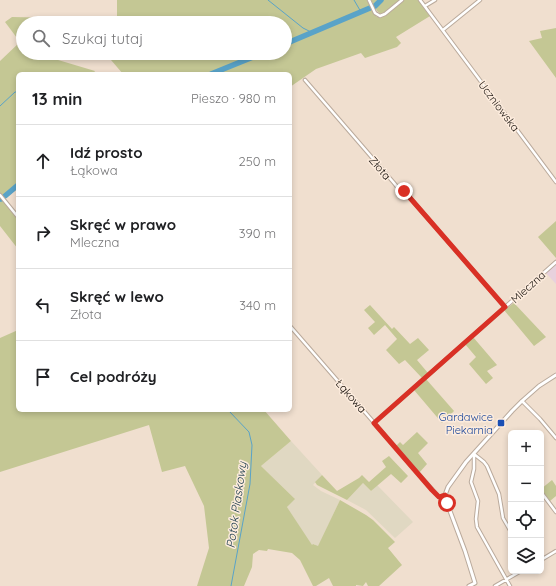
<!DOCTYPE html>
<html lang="pl">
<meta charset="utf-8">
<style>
:root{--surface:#fff;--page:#f6f6f6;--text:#202124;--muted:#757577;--line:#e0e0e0}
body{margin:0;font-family:Quicksand,sans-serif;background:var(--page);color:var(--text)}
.controls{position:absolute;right:12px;bottom:12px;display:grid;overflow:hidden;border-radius:6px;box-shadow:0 2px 6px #0003}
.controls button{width:36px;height:36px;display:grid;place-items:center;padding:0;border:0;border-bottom:1px solid var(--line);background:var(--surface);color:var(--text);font:20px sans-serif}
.stop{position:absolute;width:12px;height:12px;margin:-9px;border:3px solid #d93025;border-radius:50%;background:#fff}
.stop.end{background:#d93025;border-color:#fff;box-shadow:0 1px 4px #0008}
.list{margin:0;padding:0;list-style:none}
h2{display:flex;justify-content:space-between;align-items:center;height:52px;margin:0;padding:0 16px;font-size:17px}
h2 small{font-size:13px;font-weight:400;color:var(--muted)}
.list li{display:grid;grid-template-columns:26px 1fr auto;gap:12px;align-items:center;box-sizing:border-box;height:72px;padding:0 16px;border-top:1px solid var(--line)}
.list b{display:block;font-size:15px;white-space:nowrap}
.list p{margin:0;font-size:13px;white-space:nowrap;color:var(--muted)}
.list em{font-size:13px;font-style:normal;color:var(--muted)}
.icon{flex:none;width:22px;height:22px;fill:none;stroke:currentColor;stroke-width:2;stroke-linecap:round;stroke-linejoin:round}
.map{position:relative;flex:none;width:556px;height:586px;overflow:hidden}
.search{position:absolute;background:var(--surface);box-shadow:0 2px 6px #0003;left:16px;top:16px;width:276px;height:44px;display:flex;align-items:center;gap:10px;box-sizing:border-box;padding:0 14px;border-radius:22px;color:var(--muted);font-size:15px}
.panel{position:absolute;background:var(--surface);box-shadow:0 2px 6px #0003;left:16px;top:72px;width:276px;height:340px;border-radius:6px}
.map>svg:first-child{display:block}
.industrial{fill:#e0d8c2}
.education{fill:#e8d1dd}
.green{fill:#c4c794}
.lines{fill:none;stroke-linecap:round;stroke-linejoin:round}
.stream{stroke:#59a3c8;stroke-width:1}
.river{stroke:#59a3c8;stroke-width:5.5}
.minor-casing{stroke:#baaa9c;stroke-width:4.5}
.tertiary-casing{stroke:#baaa9c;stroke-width:5}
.minor{stroke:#fff;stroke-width:2.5}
.tertiary{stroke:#fff;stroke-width:3}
.route{stroke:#d93025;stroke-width:5}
.transit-dot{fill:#1a4fb4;stroke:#fdecdd;stroke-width:1.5}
.labels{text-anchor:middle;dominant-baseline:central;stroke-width:3;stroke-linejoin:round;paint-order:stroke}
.street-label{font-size:11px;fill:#150f0a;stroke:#fdecdd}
.transit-label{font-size:11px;fill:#164399;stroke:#fdecdd;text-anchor:end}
.water-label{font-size:12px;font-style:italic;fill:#133646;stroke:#fdecdd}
</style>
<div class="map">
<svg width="556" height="586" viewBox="0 0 556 586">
<rect width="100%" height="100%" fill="#f0dfcf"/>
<path class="industrial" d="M291,441L322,475L313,485L321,491L340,500L318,547L314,544L312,546L287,507L294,498L261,466Z
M363,483L371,491L377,485L413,522L395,538L366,510L347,500Z"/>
<path class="education" d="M556,264V284L546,273Z"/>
<path class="green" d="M117,0H367L372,10L377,17C388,16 395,7 404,0H418L430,16L396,37L401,43L397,47L365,58L361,53L316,69L290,87V74H123L105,53H285V23H115L117,16Z
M371,0H399L386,12L381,14L377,11Z
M12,17L62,18L58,23H23V53H38V54L95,71L93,74H18V188L5,199L0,193V61L20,42L5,22Z
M556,28V78L529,41L542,38L540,31Z
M0,197L18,219V249L0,226Z
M556,221V258L538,237Z
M514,303L546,337L534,346L504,310Z
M370,305L392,329L394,327L410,344L418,338L429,350L417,360L428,373L422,378L405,360L399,364L386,350L397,339L385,325L374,335L368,328L375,322L364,310Z
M18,330V410H264L291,441L261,466L295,499L287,507L312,545L313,544L318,546L340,500L366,515L373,520L395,542L388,548L402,565L379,586H368L366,582L363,586L356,585V586H333L329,578L316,586H313L300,560L292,553L268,549L267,551L259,550L253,554L252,567L244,586H197L209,548L204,506L185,466L162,472L149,425L0,472V338Z
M473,337L497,365L487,371L493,378L486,384L469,364L476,357L465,344Z
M426,379L454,411L442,423L414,390Z
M417,432L428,443L418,453L427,464L419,473L396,446L400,442L403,445Z
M389,456L408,476L401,483L391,474L371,491L363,483L347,500L317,485L315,482L322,475L337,491L359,478L362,475L369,482L386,467L382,461Z
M552,480L556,486V496L550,501L541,489Z"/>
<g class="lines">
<path class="stream" d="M268,0L303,28L311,32
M354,0L361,12
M0,106L15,92H18
M228,410L249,432L252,445L250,484L231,586"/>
<path class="river" d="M375,6L381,0
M285,44L370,8
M211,74L263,53
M5,196L18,185
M0,199H1"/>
<defs>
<path id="minor" d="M369,0L375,13L380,16L385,14L402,0
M420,0L556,182
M425,6L435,0
M443,30L480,0
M305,80L394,183L398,188L404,191L505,307
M0,195L18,217
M290,326L423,479L439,497L445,495
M522,401L540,419L556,438
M374,423L556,262
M474,454V469L471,482L478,501L476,519L477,527L510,586
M474,454L484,462L487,466L499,494L503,518L511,532
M541,492L556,512
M541,560L556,551
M495,586L521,571"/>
<path id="tertiary" d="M469,586L475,583L465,551L447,503L445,495L448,487L466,462L512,411L522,401L539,386L556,375"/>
</defs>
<use href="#minor" class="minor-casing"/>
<use href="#tertiary" class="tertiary-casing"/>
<use href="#minor" class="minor"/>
<use href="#tertiary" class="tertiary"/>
</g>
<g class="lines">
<path class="route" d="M404,191L505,307L374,423L432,490L439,497L445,495L447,503"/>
</g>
<rect class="transit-dot" x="497" y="419" width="8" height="8" rx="2"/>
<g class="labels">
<g class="street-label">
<text transform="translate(499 106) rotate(53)">Uczniowska</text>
<text transform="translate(380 168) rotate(49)">Złota</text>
<text transform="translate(528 287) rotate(-42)">Mleczna</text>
<text transform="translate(351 396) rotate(49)">Łąkowa</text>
</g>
<g class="transit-label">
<text x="493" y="417">Gardawice<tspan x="493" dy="13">Piekarnia</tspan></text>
</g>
<g class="water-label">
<text transform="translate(236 505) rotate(-82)">Potok Piaskowy</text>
</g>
</g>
</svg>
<div class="controls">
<button>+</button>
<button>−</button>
<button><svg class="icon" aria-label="locate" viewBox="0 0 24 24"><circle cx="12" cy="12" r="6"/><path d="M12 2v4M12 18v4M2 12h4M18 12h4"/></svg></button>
<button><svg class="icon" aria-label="layers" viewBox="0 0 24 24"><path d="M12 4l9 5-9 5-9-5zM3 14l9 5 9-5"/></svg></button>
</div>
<div class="stop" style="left:447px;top:503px"></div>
<div class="stop end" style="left:404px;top:191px"></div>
<div class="search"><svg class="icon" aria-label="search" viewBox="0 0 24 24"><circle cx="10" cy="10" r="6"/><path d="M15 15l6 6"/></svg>Szukaj tutaj</div>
<section class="panel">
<h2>13 min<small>Pieszo · 980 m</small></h2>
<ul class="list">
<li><svg class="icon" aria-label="ahead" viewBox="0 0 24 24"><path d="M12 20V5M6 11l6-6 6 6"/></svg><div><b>Idź prosto</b><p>Łąkowa</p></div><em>250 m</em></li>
<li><svg class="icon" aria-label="right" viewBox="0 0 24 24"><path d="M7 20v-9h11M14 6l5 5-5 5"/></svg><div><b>Skręć w prawo</b><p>Mleczna</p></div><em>390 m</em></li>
<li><svg class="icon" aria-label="left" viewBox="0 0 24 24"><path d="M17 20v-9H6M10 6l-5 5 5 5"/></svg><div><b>Skręć w lewo</b><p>Złota</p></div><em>340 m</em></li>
<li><svg class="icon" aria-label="arrive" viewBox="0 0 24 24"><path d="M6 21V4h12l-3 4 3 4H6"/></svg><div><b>Cel podróży</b></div></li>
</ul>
</section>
</div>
